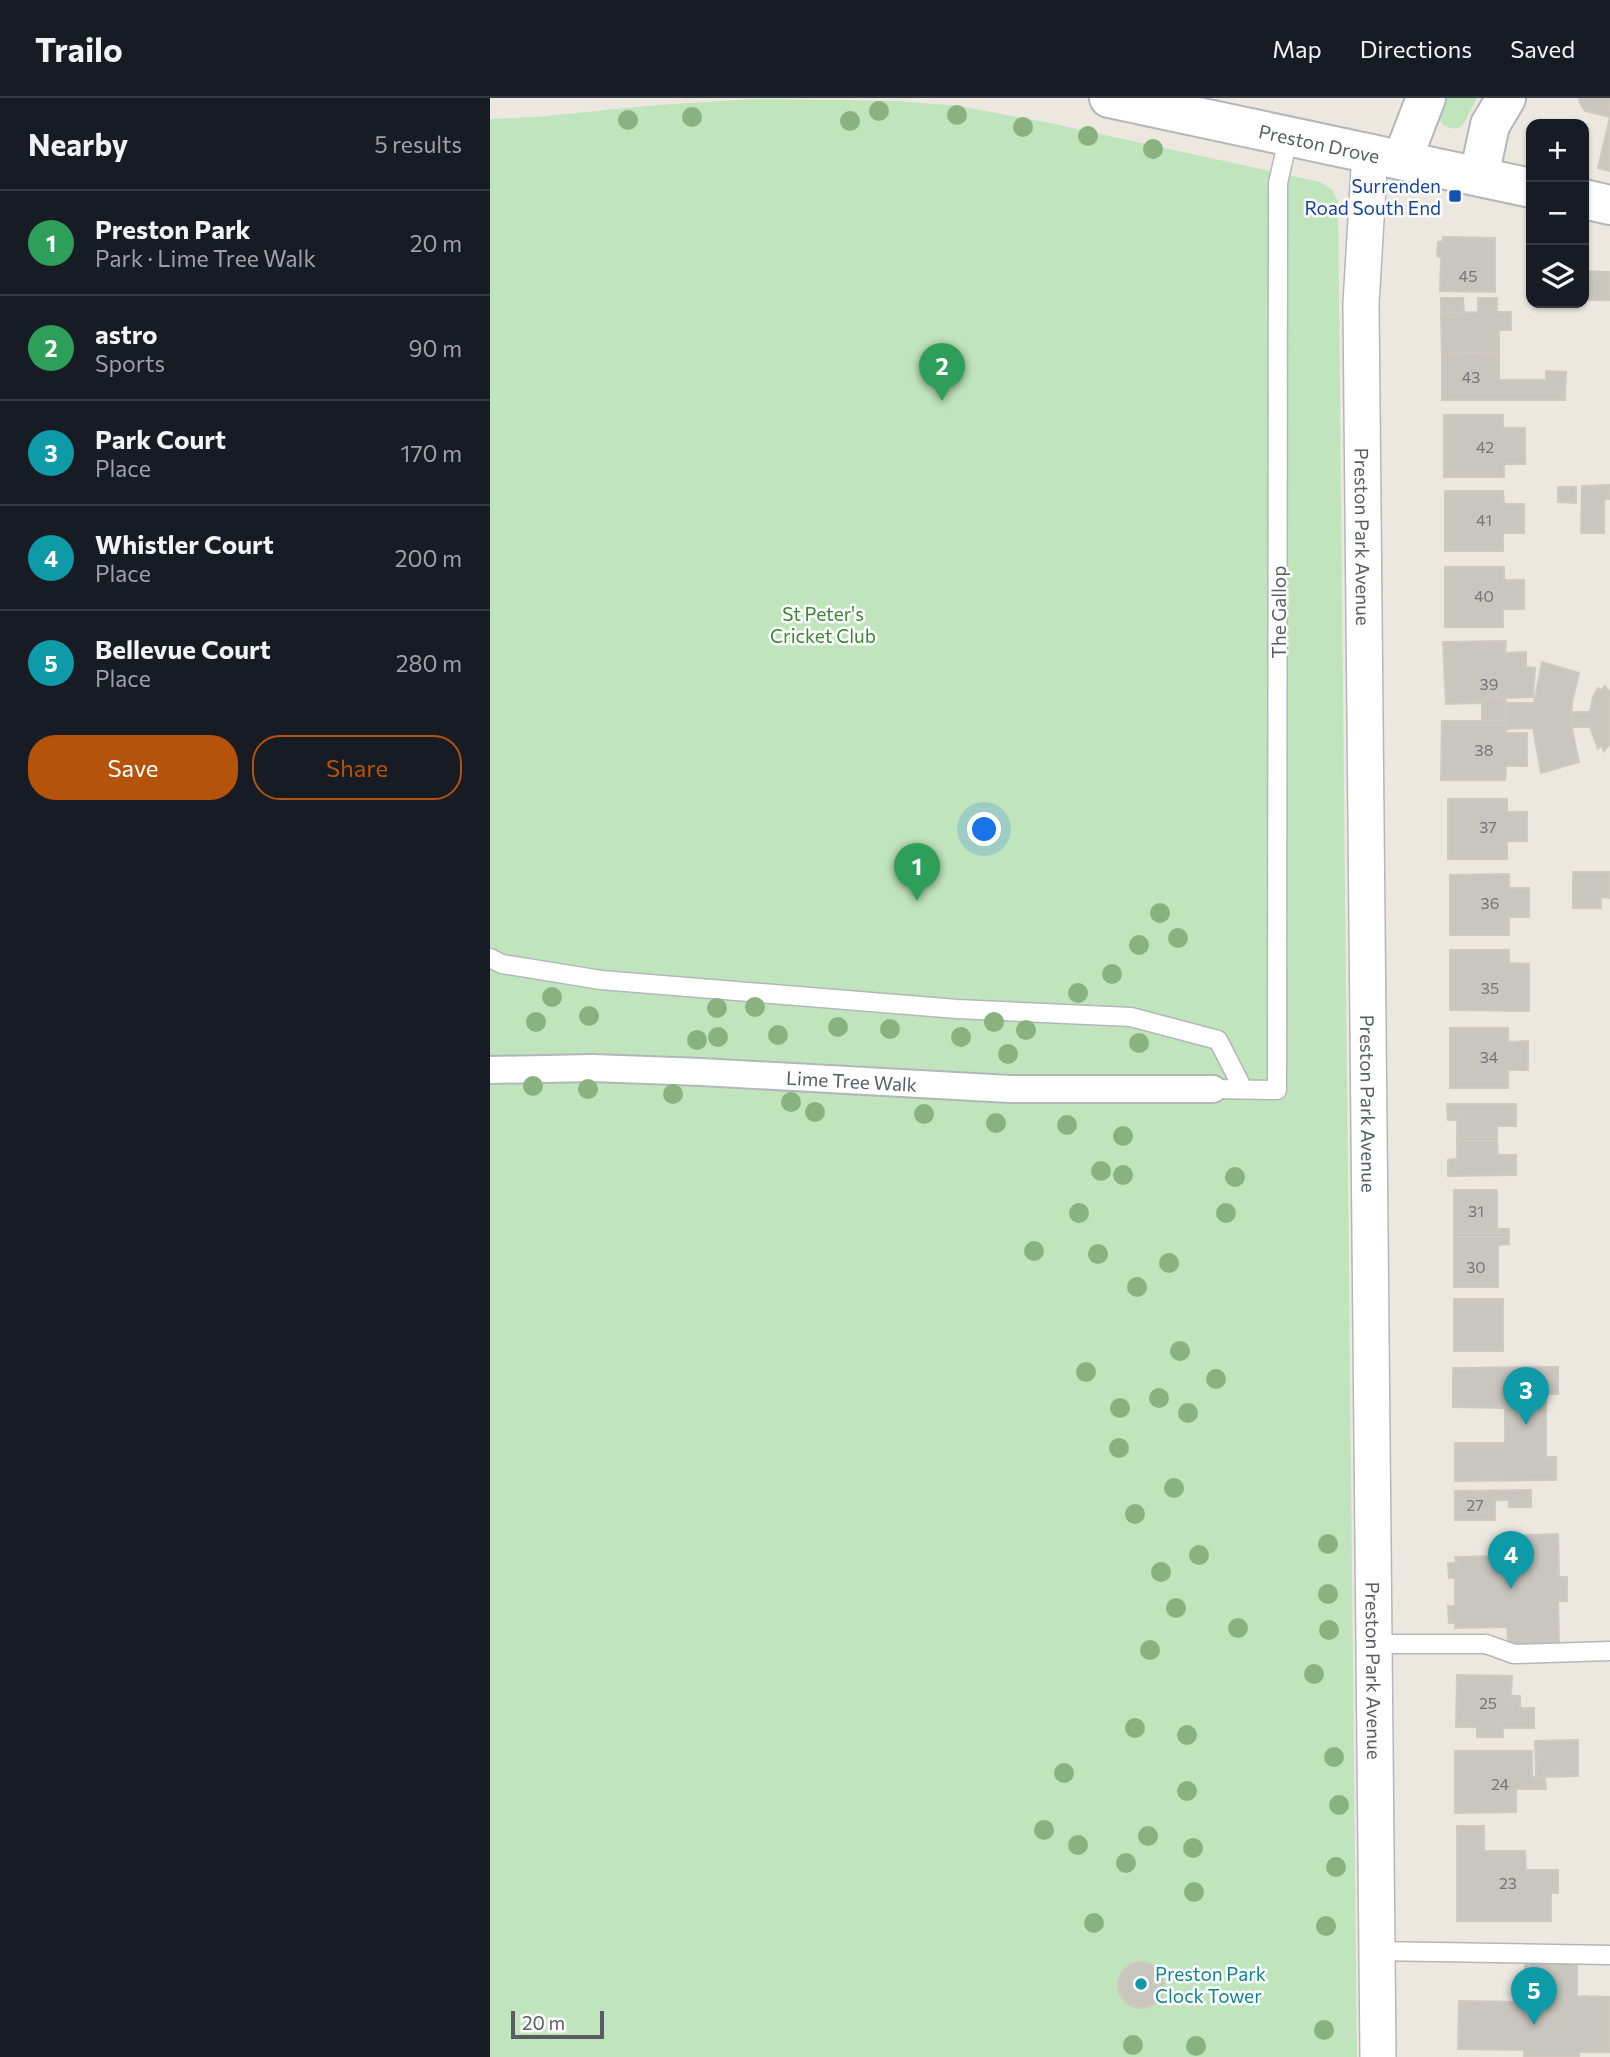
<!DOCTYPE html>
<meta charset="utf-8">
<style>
:root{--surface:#171b24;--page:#20242c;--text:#f1f3f6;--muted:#9ea1a6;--line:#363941;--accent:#b45309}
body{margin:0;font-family:Commissioner,sans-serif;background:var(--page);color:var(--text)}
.controls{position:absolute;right:21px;top:21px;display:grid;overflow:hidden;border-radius:14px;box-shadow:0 2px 5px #0004}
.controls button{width:63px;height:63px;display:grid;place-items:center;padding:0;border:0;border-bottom:2px solid var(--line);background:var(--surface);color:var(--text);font:35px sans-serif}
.scale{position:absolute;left:21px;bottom:18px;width:93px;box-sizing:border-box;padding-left:7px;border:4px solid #595d61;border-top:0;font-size:19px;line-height:24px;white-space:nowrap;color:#595d61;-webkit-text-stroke:5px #fff;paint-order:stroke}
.you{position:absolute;left:495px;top:732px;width:24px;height:24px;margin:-18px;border:5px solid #fff;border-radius:50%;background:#1a73e8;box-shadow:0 0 0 10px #1a73e833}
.badge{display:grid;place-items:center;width:46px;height:46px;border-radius:50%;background:var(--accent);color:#fff;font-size:23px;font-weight:700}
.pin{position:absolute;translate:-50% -58px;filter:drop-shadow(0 2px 4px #0008)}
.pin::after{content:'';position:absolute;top:37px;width:24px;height:21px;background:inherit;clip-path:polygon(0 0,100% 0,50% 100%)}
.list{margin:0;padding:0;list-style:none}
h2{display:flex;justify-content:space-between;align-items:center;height:91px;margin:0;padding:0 28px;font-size:30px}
h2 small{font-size:23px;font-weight:400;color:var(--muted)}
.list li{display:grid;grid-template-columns:46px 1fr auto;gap:21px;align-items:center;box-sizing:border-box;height:105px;padding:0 28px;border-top:2px solid var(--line)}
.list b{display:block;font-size:26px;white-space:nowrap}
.list p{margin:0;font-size:23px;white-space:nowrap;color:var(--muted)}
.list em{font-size:23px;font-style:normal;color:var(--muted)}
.actions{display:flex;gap:14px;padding:21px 28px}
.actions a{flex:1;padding:16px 0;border:2px solid var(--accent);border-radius:28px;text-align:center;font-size:24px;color:var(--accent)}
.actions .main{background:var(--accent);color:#fff}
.icon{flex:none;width:38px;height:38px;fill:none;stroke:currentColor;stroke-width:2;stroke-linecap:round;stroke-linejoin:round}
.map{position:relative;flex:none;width:1120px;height:1959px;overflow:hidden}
header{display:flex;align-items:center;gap:42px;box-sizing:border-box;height:98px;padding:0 35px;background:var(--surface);border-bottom:2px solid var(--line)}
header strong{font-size:33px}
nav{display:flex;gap:38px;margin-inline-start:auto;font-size:24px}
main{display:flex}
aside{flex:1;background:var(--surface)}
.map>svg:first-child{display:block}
.green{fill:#c0e4bb}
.building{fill:#c9c5bf;stroke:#d0c9be;stroke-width:2}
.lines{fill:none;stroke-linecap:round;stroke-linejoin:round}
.service-casing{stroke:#b3b7bb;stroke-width:21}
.pedestrian-casing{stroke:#b3b7bb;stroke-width:30}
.minor-casing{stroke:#b3b7bb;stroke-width:38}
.tertiary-casing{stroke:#b3b7bb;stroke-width:42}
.service{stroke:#fff;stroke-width:18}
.pedestrian{stroke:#fff;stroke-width:26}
.minor{stroke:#fff;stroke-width:35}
.tertiary{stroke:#fff;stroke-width:38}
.tree{fill:#8ab281}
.transit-dot{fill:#1a4fb4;stroke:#fff;stroke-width:2.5}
.culture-dot{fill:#0f9aa8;stroke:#fff;stroke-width:2.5}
.labels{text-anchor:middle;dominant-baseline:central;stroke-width:5;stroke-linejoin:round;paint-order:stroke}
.number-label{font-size:16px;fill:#757778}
.street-label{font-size:19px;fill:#595d61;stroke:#fff}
.transit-label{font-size:19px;fill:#164399;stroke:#fff;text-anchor:end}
.park-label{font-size:19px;fill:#398534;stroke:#fff}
.culture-label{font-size:19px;fill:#0d838f;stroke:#fff;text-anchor:start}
</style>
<header>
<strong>Trailo</strong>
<nav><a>Map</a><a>Directions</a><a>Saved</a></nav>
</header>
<main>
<aside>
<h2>Nearby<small>5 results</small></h2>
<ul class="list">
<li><span class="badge" style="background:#2e9e5b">1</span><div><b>Preston Park</b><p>Park · Lime Tree Walk</p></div><em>20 m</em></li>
<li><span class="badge" style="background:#2e9e5b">2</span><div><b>astro</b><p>Sports</p></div><em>90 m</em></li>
<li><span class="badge" style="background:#0f9aa8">3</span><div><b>Park Court</b><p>Place</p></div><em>170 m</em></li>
<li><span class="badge" style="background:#0f9aa8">4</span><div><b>Whistler Court</b><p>Place</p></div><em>200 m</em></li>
<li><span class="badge" style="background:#0f9aa8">5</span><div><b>Bellevue Court</b><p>Place</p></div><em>280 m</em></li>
</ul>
<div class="actions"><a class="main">Save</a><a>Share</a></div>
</aside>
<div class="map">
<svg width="1120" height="1959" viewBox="0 0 1120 1959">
<rect width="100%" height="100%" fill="#ece8e0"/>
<path class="green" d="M950,0H987L974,25L969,30C946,32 949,17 950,0Z
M264,1L408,3L469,8L560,25L830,84L842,92L848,103L867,1959H0V21L45,19L168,7Z"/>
<path class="building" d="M1090,0H1120V73L1108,70L1120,19L1095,13L1089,3Z
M953,139L1005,140V194L950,193L951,160L947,158L948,144L953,143Z
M1094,173L1120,174V202H1094Z
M951,200H973L974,215H951Z
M988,200H1007V214H1021V232H1009V255L952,256L951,215L988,214Z
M1009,255V282H1056V273L1076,274L1075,302H952V256Z
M954,317H1013V330H1035V366H1014V379H954Z
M1120,387V401H1114V435H1091L1092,388Z
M1068,389H1086V405L1068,404Z
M955,393H1013L1014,406H1034V435H1013V453H955Z
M955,469H1014V482H1034V511H1013V529H955Z
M1016,543L1015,555L1036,554V569L1045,570L1043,599L992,601V605L956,606L953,544Z
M1052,564L1089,575L1082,605L1081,622L1083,636L1089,664L1051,675L1043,630L1016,631V605H1044Z
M1115,588L1120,594V646L1114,653L1111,647L1108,651L1100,629H1082L1081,614H1100L1103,599L1108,590L1111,592Z
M992,601H1016V623H992Z
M952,623H1016V635H1037V668H1016L1015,682H951Z
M958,701H1017V714H1037V743H1017V761H958Z
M1083,774H1120V800L1111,799V810H1083Z
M1019,776V790H1039V819H1019V837H960V777Z
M960,852H1019V865L1039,866V913L960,912Z
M960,930H1018V944L1038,943V972H1018V990H960Z
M957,1006H1026V1028H1007V1043H967V1022H958Z
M967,1043H1007L1008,1057H1026V1077L958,1078V1062L967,1061Z
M964,1092H1007V1131H1019V1139H964Z
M964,1139H1019V1146L1008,1147V1189H964Z
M964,1201H1013V1253H964Z
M1068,1269V1296H1056V1359H1066V1382L965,1383V1345H1015V1310L963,1309V1270Z
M1041,1392V1409H1019V1402H1005V1422H965V1393Z
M1068,1436L1069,1479H1077V1503H1068L1069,1545L1018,1547L1017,1529L965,1530V1525H959L958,1508H965V1480H959L958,1465H966L965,1459L1019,1458L1018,1438Z
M967,1577L1022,1578L1021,1598H1030V1610H1044V1630H1013V1639H987V1629H966Z
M1088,1642V1678L1046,1679L1045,1643Z
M965,1653H1042V1679H1055L1056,1691H1026V1714L965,1715Z
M967,1728H994V1753H1035L1036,1772H1068V1795H1061V1823H967Z
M1035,1861L1087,1862V1898L1120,1899V1954H1089V1959H1034V1952L968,1951L969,1903L1035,1904Z
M628 1887a23 23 0 1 1 46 0a23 23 0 1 1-46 0Z"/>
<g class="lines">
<defs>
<path id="service" d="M0,860L12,866L111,882L467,911L641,919L728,942L753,991
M723,991L787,992L788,85L799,37
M883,1546H996L1024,1556L1120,1553
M886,1853L1120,1857"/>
<g id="pedestrian">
<path id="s1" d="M0,972L103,970L211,974L520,991H723"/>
</g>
<g id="minor">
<path id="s2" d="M880,54L871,206L888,1959"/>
</g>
<g id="tertiary">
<path id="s3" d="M619,0L1041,90"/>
<path d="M912,62L936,0"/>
<path d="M989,78L1000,27L1016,0"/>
<path d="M1094,101L1120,107"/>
</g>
</defs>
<use href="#service" class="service-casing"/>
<use href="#pedestrian" class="pedestrian-casing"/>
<use href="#minor" class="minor-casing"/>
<use href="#tertiary" class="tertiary-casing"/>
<use href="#service" class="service"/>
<use href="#pedestrian" class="pedestrian"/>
<use href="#minor" class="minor"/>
<use href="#tertiary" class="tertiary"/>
</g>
<g class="tree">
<circle cx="389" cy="13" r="10"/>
<circle cx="467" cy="17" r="10"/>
<circle cx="202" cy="19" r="10"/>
<circle cx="138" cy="22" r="10"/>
<circle cx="360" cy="23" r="10"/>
<circle cx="533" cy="29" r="10"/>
<circle cx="598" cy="38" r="10"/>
<circle cx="663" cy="51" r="10"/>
<circle cx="670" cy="815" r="10"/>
<circle cx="688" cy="840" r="10"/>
<circle cx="649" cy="847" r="10"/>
<circle cx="622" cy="876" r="10"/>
<circle cx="588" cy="895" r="10"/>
<circle cx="62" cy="899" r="10"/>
<circle cx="265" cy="909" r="10"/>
<circle cx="227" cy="910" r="10"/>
<circle cx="99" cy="918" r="10"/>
<circle cx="46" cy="924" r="10"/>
<circle cx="504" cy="924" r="10"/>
<circle cx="348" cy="929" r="10"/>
<circle cx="400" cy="931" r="10"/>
<circle cx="536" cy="932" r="10"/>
<circle cx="288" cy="937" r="10"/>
<circle cx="228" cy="939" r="10"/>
<circle cx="471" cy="939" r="10"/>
<circle cx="207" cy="942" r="10"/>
<circle cx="649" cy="945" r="10"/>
<circle cx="518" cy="956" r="10"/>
<circle cx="43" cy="988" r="10"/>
<circle cx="98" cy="991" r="10"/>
<circle cx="183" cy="996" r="10"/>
<circle cx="301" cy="1004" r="10"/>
<circle cx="325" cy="1014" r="10"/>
<circle cx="434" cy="1016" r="10"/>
<circle cx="506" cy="1025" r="10"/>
<circle cx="577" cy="1027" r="10"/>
<circle cx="633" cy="1038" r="10"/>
<circle cx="611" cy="1073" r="10"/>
<circle cx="633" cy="1077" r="10"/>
<circle cx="745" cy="1079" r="10"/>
<circle cx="589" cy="1115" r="10"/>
<circle cx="736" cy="1115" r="10"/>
<circle cx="544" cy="1153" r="10"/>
<circle cx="608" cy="1156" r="10"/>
<circle cx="679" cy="1165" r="10"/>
<circle cx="647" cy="1189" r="10"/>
<circle cx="690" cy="1253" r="10"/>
<circle cx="596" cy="1274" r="10"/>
<circle cx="726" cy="1281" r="10"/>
<circle cx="669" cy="1300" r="10"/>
<circle cx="630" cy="1310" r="10"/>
<circle cx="698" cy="1315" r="10"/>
<circle cx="629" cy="1350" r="10"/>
<circle cx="684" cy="1390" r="10"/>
<circle cx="645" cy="1416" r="10"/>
<circle cx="838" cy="1446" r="10"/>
<circle cx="709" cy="1457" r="10"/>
<circle cx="671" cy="1474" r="10"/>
<circle cx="838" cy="1496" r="10"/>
<circle cx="686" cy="1510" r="10"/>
<circle cx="748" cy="1530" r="10"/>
<circle cx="839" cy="1532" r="10"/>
<circle cx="660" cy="1552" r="10"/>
<circle cx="824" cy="1576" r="10"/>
<circle cx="645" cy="1630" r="10"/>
<circle cx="697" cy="1637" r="10"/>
<circle cx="844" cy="1659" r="10"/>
<circle cx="574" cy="1675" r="10"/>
<circle cx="697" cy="1693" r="10"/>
<circle cx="849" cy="1707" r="10"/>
<circle cx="554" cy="1732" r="10"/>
<circle cx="658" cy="1738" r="10"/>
<circle cx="588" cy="1747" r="10"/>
<circle cx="703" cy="1750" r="10"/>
<circle cx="636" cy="1765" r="10"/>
<circle cx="846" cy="1769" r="10"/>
<circle cx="704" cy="1794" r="10"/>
<circle cx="604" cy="1825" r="10"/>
<circle cx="836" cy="1828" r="10"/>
<circle cx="834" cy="1932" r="10"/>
<circle cx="643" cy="1947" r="10"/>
<circle cx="706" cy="1948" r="10"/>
</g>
<rect class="transit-dot" x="958" y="91" width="14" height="14" rx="3.5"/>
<circle class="culture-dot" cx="651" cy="1886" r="7"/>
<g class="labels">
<g class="number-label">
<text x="978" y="177">45</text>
<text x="981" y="278">43</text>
<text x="995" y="348">42</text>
<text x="994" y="421">41</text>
<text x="994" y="497">40</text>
<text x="999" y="585">39</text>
<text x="994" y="651">38</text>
<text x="998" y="728">37</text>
<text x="1000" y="804">36</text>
<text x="1000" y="889">35</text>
<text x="999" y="958">34</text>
<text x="986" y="1112">31</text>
<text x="986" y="1168">30</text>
<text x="985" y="1406">27</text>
<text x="998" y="1604">25</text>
<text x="1010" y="1685">24</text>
<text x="1018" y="1784">23</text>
</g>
<g class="street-label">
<text stroke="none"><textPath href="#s3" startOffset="215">Preston Drove</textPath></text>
<text stroke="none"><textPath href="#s2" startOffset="385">Preston Park Avenue</textPath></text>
<text transform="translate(788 514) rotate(-90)">The Gallop</text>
<text stroke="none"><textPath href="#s1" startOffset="362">Lime Tree Walk</textPath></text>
<text stroke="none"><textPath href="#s2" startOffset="952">Preston Park Avenue</textPath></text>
<text stroke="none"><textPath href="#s2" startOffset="1519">Preston Park Avenue</textPath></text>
</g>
<g class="transit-label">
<text x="951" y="87">Surrenden<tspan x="951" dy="22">Road South End</tspan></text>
</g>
<g class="park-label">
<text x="333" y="515">St Peter's<tspan x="333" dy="22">Cricket Club</tspan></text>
</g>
<g class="culture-label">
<text x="665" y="1875">Preston Park<tspan x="665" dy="22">Clock Tower</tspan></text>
</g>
</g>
</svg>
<div class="controls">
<button>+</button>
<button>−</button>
<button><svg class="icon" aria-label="layers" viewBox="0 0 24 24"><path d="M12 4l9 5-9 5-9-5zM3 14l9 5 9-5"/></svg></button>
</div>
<div class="scale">20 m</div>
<div class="you"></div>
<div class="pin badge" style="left:427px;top:803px;background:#2e9e5b">1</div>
<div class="pin badge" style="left:452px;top:303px;background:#2e9e5b">2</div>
<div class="pin badge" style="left:1036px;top:1327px;background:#0f9aa8">3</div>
<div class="pin badge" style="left:1021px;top:1491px;background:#0f9aa8">4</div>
<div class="pin badge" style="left:1044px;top:1927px;background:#0f9aa8">5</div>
</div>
</main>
